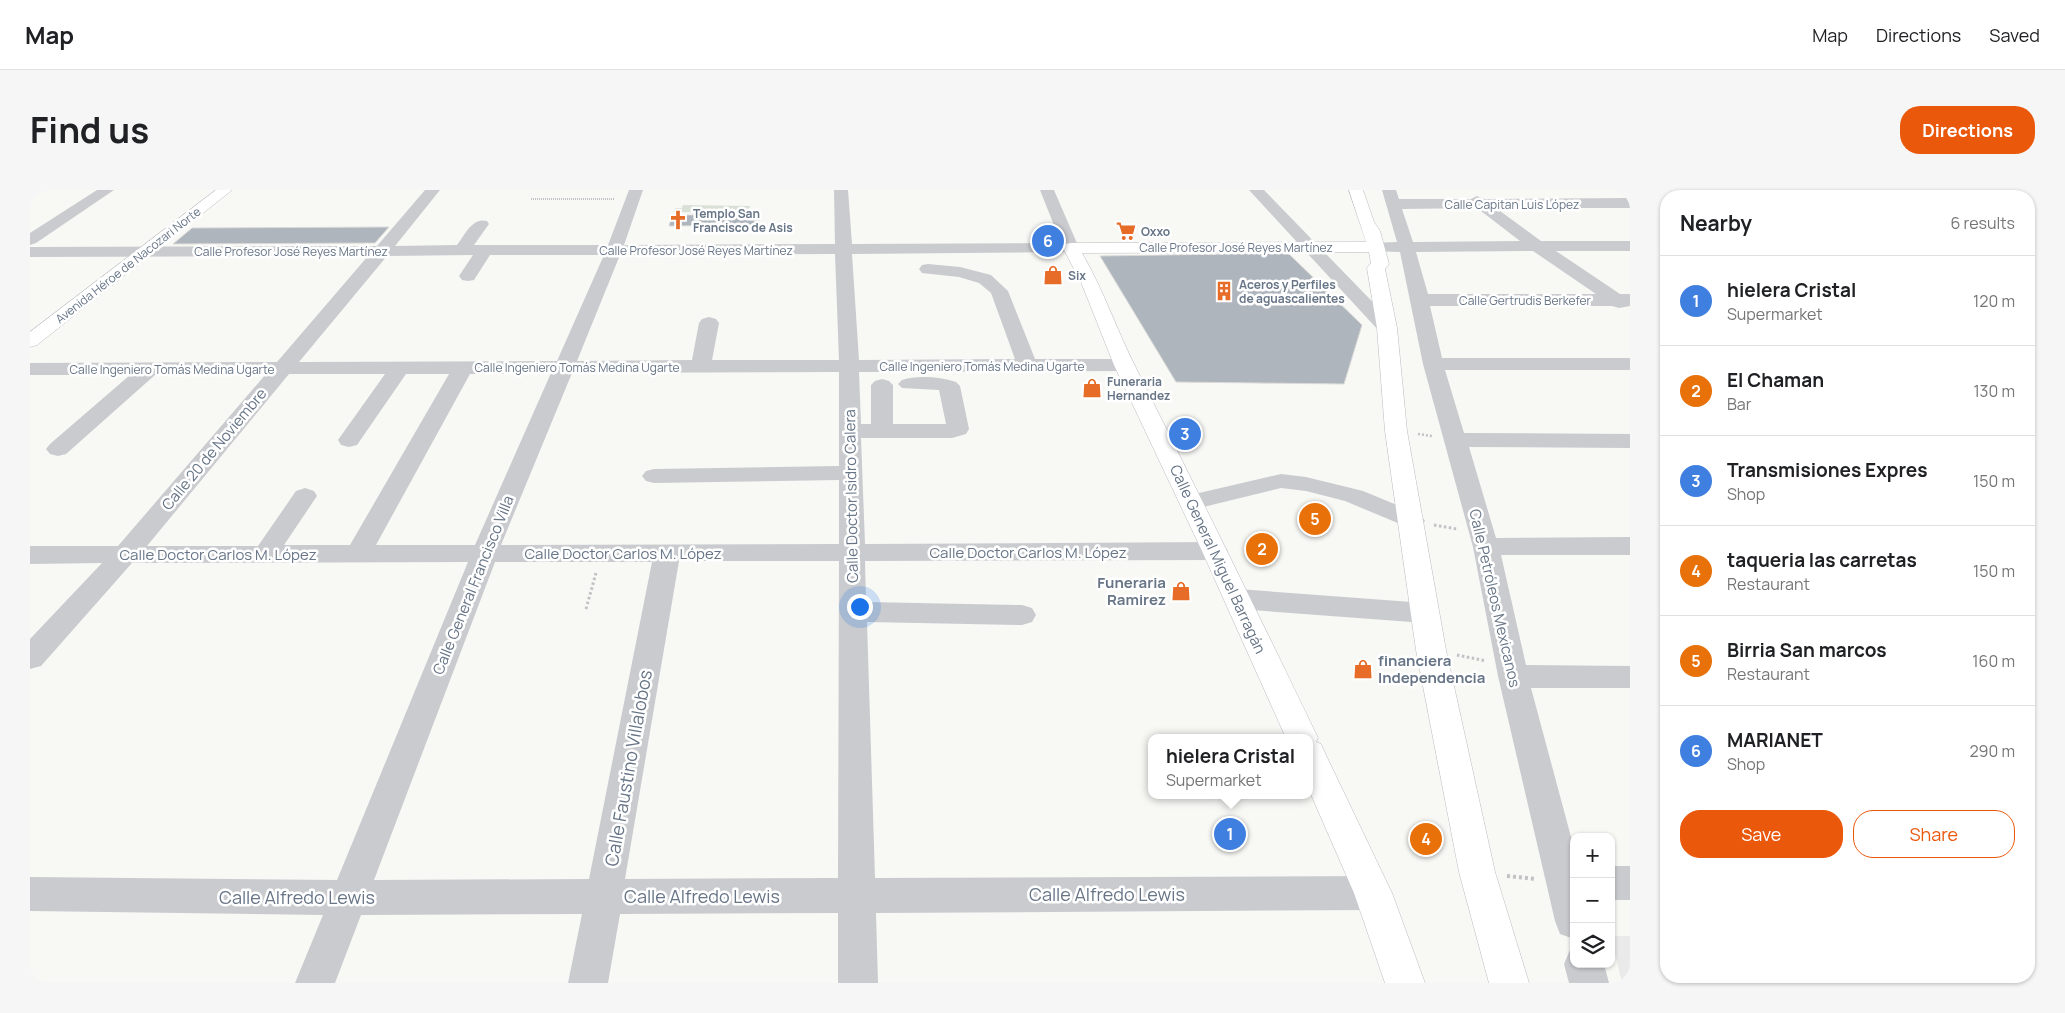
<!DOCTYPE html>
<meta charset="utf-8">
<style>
:root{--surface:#fff;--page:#f6f6f6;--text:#202124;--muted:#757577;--line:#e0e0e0;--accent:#ea580c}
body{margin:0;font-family:Manrope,sans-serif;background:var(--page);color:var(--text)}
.controls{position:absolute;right:15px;bottom:15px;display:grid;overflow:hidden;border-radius:10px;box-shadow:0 1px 4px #0004}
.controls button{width:45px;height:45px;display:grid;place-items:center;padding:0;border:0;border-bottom:1px solid var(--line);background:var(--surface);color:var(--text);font:25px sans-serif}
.you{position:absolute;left:829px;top:416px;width:18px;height:18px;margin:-12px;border:4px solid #fff;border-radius:50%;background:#1a73e8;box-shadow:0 0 0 8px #1a73e833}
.badge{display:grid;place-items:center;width:32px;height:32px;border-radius:50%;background:var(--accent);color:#fff;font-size:16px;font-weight:700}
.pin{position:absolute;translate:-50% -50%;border:2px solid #fff;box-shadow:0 1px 5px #0006}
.popup{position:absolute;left:1118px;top:544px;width:165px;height:65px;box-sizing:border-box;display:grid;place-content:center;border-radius:10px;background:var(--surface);filter:drop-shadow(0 1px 4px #0005);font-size:16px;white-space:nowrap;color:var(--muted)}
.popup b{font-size:19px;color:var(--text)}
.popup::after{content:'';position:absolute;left:50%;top:100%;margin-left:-10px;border:10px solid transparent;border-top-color:var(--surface)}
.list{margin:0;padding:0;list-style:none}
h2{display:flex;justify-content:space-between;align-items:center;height:65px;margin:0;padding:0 20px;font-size:21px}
h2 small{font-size:16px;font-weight:400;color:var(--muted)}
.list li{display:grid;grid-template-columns:32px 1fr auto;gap:15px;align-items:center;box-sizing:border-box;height:90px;padding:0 20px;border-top:1px solid var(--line)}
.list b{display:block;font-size:19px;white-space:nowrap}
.list p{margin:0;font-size:16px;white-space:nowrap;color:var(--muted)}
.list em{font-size:16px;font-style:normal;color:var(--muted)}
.actions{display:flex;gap:10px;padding:15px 20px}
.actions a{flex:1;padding:11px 0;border:1px solid var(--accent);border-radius:20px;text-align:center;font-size:18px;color:var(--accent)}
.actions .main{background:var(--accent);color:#fff}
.icon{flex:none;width:28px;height:28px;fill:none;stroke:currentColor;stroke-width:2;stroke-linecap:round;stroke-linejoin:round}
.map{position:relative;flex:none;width:1600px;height:793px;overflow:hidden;border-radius:20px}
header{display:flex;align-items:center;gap:30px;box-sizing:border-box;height:70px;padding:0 25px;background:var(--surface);border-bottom:1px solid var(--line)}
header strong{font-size:24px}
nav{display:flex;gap:28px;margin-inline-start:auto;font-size:18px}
.intro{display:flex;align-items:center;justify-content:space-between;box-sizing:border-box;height:120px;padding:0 30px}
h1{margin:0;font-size:35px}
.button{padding:12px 22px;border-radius:20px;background:var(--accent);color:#fff;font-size:18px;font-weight:700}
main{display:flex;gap:30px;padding:0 30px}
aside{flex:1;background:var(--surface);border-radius:20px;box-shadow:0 1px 4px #0004}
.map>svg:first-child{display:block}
.built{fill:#e9eae9}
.green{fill:#d9e0d6}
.building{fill:#afb5bc;stroke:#dadad8}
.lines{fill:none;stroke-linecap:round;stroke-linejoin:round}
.major-casing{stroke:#b9bcc1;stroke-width:1}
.path-far3{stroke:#c0c2c4;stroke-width:2;stroke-dasharray:1 1;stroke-linecap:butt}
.path-far2{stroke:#c0c2c4;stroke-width:2.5;stroke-dasharray:2 2;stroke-linecap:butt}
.path-far1{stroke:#c0c2c4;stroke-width:3;stroke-dasharray:2.5 2.5;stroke-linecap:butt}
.path{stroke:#c0c2c4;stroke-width:4;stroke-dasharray:3 3;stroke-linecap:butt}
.minor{fill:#c9cbcf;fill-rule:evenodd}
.major{fill:#fff;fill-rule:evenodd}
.labels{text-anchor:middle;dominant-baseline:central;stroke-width:5;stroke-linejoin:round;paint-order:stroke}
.far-street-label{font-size:12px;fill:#677587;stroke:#fff}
.far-poi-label{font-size:12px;font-weight:bold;fill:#677587;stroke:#fff;text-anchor:start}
.street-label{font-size:15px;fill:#677587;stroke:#fff}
.poi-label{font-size:15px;font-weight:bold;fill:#677587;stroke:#fff;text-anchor:end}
.near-street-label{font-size:18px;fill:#677587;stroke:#fff}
</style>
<header>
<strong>Map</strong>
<nav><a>Map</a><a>Directions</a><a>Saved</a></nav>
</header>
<div class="intro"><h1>Find us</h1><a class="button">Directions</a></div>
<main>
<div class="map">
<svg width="1600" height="793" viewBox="0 0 1600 793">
<rect width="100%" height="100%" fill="#f8f8f5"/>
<path class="built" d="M1581,746H1600V793H1592Z"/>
<path class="green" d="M653,15L720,16L718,23L643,22L645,18H652Z"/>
<path class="building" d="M642,25H730L729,35L639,36Z
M359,37L345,53L143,54L162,38Z
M1258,63L1332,135L1314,194L1146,192L1070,66Z"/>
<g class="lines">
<defs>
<path id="major" d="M186,0H202L7,155L0,157V142Z
M1319,0H1333L1344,32L1350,41L1359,74L1355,79L1367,138L1377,241L1416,460L1465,682L1499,793H1459L1429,682L1386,460L1355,241L1347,138L1337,78L1341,73L1339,62L1052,63C1074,101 1087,141 1107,180C1168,302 1229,425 1288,548L1286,552L1291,554L1295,563L1362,703L1395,793H1355L1324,703L1279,600V548H1256L1172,361L1084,175L1051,92L1033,58L1035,54L1041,53L1336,52Z"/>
</defs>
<use href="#major" class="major-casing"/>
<path class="path-far3" d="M501,9H585"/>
<path class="path-far2" d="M1388,244L1402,246"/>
<path class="path-far1" d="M1404,335L1427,339
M556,419L566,383
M1427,465L1456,471"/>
<path class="path" d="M1477,686L1506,689"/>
<path class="minor" d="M67,0H84L6,53L0,55V43Z
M395,0H410L365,56L427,55C435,45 442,27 457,31L459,34L444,55H578L599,0H613L594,55L805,54L804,0H818L822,54L1031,53L1010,0H1024L1049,58L1047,62L822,64L829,170L985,169L961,103L949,93L929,87L892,83L889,79L892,75L898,74L930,77L961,85L978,101L1005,169H1094L1101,171L1104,175L1101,179L1094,181L829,182L831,234H841V195L845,191L852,189L859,191L863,195V234H916L909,200L872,198L868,194L872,190C889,185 909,187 926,192L930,196L939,239L936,244L922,248H831L835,354L1185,352L1194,355L1198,361L1194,367L1185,370L835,371L836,412L992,415L1002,418L1006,425L1002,432L992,435L837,432L845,688L1343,686L1356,691L1362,703L1356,715L1343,720L846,723L848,793H808V723L590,724L578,793H538L552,724L331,725L305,793H265L293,725L0,721V687L307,690L438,372L102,373L11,476L0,479V449L72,373L0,374V356H88L236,184L125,185L36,264L28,266L20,264L16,259L20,254L100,185H0V173L247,172L338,66L0,67V57L347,56ZM805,64L809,170H682L689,133L686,129L679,127L672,129L669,133L662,170L547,171L590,65ZM443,65L429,86L432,90L438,91L444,90L460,65H574L527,171L269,172L357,66ZM809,182V276L624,279L616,281L612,286L616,291L624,293L809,290V354L471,355L542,183ZM521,183L445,355H346L440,184ZM259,184H355L308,250L311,255L319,257L327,255L376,184H419L320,355H254L287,306L284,301L275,298L266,301L228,356H117ZM649,371H809L808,688L595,689ZM465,372H622L559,689L344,690Z
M1219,0H1234L1364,134L1367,138L1364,142L1357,144L1350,142Z
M1352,0H1366L1369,9H1441L1447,6L1454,9L1600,8V18H1466L1511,51H1600V61H1526L1590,104H1600V116L1589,118L1582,116H1400L1412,168H1600V180H1415L1434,243L1600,244V258L1439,257L1466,348L1600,347V365H1471L1496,475L1600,476V498H1501L1544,658V749L1530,744L1525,731L1468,486L1443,357L1393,174L1370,62L1339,61L1337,57L1339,53L1367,52ZM1447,18L1490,51L1383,52L1372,19ZM1503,61L1566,104H1398L1386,62Z
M1251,284L1276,287L1333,301L1391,325L1395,331L1391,337L1382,339L1315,311L1276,301L1251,298L1161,320L1152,317L1149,312L1152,307Z
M1208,399L1395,413L1405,416L1409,423L1405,430L1395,433L1208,419L1198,416L1194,409L1198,402Z
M1581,676H1600V710H1581Z
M1544,759V774H1574L1579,793H1539L1534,774L1540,760Z"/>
<use href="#major" class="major"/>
</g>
<defs>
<symbol id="church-bare" viewBox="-9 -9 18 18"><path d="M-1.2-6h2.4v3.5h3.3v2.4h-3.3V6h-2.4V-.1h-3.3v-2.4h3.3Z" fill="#e66c28" stroke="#fff" stroke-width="2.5" paint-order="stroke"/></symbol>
<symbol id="supermarket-bare" viewBox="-9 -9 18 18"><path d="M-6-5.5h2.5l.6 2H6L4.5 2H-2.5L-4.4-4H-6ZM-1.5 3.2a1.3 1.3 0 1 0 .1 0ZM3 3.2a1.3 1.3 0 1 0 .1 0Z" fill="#e66c28" stroke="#fff" stroke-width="2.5" paint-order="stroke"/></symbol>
<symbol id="shop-bare" viewBox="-9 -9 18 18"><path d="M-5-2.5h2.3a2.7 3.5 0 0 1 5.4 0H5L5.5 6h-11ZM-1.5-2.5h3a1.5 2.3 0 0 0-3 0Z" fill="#e66c28" stroke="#fff" stroke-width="2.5" paint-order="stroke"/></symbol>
<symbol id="building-bare" viewBox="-9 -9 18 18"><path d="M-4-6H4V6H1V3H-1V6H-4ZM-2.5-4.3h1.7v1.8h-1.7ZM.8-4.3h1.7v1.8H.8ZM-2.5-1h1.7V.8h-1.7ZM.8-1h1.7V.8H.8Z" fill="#e66c28" stroke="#fff" stroke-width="2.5" paint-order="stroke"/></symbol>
</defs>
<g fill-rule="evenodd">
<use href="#church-bare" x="634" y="16" width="28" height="28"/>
<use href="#supermarket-bare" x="1082" y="27" width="28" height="28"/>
<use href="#shop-bare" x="1009" y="71" width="28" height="28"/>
<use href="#building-bare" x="1180" y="87" width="28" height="28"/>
<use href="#shop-bare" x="1048" y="184" width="28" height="28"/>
<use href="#shop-bare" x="1137" y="387" width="28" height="28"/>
<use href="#shop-bare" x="1319" y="465" width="28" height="28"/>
</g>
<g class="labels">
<g class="far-street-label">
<text x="1482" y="14">Calle Capitan Luis López</text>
<text x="1206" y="57">Calle Profesor José Reyes Martínez</text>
<text x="666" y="60">Calle Profesor José Reyes Martínez</text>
<text x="261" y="61">Calle Profesor José Reyes Martínez</text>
<text transform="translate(98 75) rotate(-38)">Avenida Héroe de Nacozari Norte</text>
<text x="1495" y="110">Calle Gertrudis Berkefer</text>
<text x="952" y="176">Calle Ingeniero Tomás Medina Ugarte</text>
<text x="547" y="177">Calle Ingeniero Tomás Medina Ugarte</text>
<text x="142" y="179">Calle Ingeniero Tomás Medina Ugarte</text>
</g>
<g class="far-poi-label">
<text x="663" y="23">Templo San<tspan x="663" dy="14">Francisco de Asis</tspan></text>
<text x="1111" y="41">Oxxo</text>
<text x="1038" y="85">Six</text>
<text x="1209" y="94">Aceros y Perfiles<tspan x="1209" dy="14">de aguascalientes</tspan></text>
<text x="1077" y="191">Funeraria<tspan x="1077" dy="14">Hernandez</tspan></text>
</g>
<g class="street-label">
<text transform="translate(184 259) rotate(-50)">Calle 20 de Noviembre</text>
<text transform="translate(821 306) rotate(-91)">Calle Doctor Isidro Calera</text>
<text x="998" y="362">Calle Doctor Carlos M. López</text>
<text x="593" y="363">Calle Doctor Carlos M. López</text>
<text x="188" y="364">Calle Doctor Carlos M. López</text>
<text transform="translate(1188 369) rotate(65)">Calle General Miguel Barragán</text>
<text transform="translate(443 395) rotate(-68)">Calle General Francisco Villa</text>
<text transform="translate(1465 408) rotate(77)">Calle Petróleos Mexicanos</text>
</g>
<g class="poi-label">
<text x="1136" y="392">Funeraria<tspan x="1136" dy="17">Ramirez</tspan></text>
<text x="1348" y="470" text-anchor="start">financiera<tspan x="1348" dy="17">Independencia</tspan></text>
</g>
<g class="near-street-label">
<text transform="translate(598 578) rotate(-80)">Calle Faustino Villalobos</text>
<text x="1077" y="704">Calle Alfredo Lewis</text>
<text x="672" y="706">Calle Alfredo Lewis</text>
<text x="267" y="707">Calle Alfredo Lewis</text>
</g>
</g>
</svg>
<div class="controls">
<button>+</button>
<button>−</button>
<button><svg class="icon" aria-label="layers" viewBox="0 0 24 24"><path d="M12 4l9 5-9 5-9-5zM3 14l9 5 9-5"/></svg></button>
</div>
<div class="you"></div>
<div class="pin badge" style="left:1200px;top:644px;background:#3f7fe0">1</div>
<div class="popup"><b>hielera Cristal</b>Supermarket</div>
<div class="pin badge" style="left:1232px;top:359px;background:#e8710a">2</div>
<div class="pin badge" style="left:1155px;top:244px;background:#3f7fe0">3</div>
<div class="pin badge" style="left:1396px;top:649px;background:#e8710a">4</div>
<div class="pin badge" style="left:1285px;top:329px;background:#e8710a">5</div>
<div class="pin badge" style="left:1018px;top:51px;background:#3f7fe0">6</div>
</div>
<aside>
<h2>Nearby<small>6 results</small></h2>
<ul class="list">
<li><span class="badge" style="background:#3f7fe0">1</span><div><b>hielera Cristal</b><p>Supermarket</p></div><em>120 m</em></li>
<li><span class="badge" style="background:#e8710a">2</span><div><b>El Chaman</b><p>Bar</p></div><em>130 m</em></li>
<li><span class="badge" style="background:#3f7fe0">3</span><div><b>Transmisiones Expres</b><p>Shop</p></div><em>150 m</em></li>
<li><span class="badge" style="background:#e8710a">4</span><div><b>taqueria las carretas</b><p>Restaurant</p></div><em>150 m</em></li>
<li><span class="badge" style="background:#e8710a">5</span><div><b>Birria San marcos</b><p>Restaurant</p></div><em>160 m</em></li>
<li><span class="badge" style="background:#3f7fe0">6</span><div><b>MARIANET</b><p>Shop</p></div><em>290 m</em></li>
</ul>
<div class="actions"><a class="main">Save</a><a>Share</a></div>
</aside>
</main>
